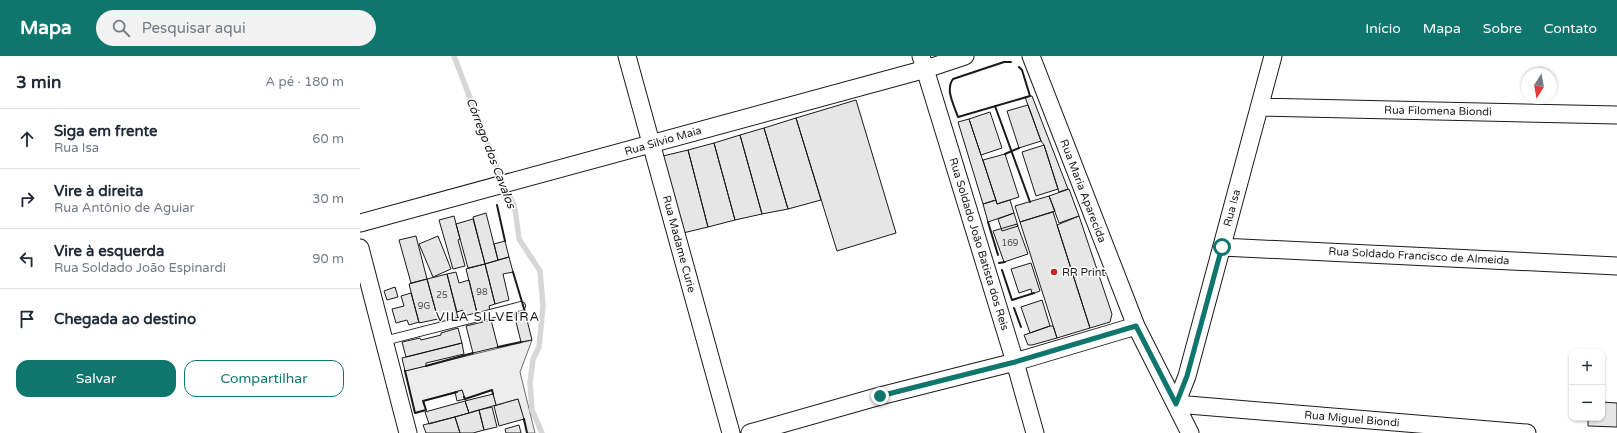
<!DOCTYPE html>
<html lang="pt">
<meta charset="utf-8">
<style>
:root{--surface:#fff;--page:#f2f2f3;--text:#1f2937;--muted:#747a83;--line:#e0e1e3;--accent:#0f766e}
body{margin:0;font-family:"Varela Round",sans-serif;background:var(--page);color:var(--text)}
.controls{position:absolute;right:12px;bottom:12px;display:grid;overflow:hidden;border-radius:8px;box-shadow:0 1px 3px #0004}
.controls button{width:36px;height:36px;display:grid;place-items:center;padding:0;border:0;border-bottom:1px solid var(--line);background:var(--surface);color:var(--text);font:20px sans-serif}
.compass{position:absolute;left:1161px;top:12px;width:36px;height:36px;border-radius:50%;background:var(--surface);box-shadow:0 1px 3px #0004;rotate:191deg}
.stop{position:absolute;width:12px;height:12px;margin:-9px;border:3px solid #0f766e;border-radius:50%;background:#fff}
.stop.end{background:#0f766e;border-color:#fff;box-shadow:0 1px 4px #0008}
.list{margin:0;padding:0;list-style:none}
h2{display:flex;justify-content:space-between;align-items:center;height:52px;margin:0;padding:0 16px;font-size:17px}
h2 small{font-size:13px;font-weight:400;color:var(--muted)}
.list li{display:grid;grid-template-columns:26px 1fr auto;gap:12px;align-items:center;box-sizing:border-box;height:60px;padding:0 16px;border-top:1px solid var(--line)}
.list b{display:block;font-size:15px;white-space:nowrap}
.list p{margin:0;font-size:13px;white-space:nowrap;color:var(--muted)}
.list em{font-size:13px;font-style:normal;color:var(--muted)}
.actions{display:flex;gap:8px;padding:12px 16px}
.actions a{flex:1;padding:9px 0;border:1px solid var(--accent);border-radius:12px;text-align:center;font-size:14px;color:var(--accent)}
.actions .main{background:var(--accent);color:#fff}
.icon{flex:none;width:22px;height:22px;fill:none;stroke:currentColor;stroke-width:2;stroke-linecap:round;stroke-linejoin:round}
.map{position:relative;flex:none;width:1257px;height:377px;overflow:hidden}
header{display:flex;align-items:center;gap:24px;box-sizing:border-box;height:56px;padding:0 20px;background:var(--accent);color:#fff}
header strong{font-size:19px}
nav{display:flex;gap:22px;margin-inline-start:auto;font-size:14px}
.search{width:280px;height:36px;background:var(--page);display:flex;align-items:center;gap:10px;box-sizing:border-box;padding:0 14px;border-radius:22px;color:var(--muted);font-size:15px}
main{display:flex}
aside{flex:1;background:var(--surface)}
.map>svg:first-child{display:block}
.built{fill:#ededed;stroke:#6a6a6a}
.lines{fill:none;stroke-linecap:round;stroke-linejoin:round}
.stream{stroke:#d7d7d7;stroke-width:5.5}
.building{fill:#e6e6e6;stroke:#1a1a1a}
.lane-casing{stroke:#1a1a1a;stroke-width:10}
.street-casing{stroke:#1a1a1a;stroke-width:19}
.lane{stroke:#fff;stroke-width:8}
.street{stroke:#fff;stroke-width:17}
.wall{stroke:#1a1a1a;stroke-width:2}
.route{stroke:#0f766e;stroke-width:5}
.poi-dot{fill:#c62828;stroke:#fff;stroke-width:1.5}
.labels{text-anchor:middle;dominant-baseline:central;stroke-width:3;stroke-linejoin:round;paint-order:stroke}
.number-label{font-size:9px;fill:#4d4d4d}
.street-label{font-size:11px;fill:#1a1a1a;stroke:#fff}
.poi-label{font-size:11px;fill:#1a1a1a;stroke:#fff;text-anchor:start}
.water-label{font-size:12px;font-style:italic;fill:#1a1a1a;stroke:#fff}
.quarter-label{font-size:13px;letter-spacing:1px;fill:#1a1a1a;stroke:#fff}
</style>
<header>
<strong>Mapa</strong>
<div class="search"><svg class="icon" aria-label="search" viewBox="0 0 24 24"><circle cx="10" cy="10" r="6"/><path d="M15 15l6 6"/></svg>Pesquisar aqui</div>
<nav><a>Início</a><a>Mapa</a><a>Sobre</a><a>Contato</a></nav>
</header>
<main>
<aside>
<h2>3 min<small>A pé · 180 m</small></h2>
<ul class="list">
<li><svg class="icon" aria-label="ahead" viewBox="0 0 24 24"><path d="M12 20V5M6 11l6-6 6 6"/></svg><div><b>Siga em frente</b><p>Rua Isa</p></div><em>60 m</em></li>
<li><svg class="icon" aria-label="right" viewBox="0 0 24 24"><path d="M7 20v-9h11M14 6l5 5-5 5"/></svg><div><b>Vire à direita</b><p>Rua Antônio de Aguiar</p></div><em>30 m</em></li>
<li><svg class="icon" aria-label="left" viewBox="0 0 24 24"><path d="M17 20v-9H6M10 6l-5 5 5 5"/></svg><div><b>Vire à esquerda</b><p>Rua Soldado João Espinardi</p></div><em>90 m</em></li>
<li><svg class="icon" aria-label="arrive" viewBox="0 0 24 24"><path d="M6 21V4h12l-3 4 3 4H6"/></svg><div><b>Chegada ao destino</b></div></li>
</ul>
<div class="actions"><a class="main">Salvar</a><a>Compartilhar</a></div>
</aside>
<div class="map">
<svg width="1257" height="377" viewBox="0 0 1257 377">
<rect width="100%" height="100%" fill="#fff"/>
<path class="built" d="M172,284L160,316L175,377H167L158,343L136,349L132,334L105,343L102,334L64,345L66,354L55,357L45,315Z"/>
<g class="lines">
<path class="stream" d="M94,0L129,92L152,145L155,153L159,183L180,215L183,250L179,291L173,303L170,327L172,354L182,377"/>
</g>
<path class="building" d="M672,40L708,133L699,136L684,89L681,85L665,41Z
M496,44L536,177L477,195L436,62Z
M668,49L681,85L659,92L647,55Z
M630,56L642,92L621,99L609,63Z
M436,62L461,144L428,153L404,72Z
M609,63L636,144L623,148L598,66Z
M404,72L428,153L402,158L380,79Z
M380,79L402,158L375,164L354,87Z
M354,87L375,164L348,171L328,94Z
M684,89L698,133L676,140L662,96Z
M328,94L348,171L323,177L303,100Z
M645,98L659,141L637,148L623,104Z
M709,133L719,160L699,167L689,140Z
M689,140L695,155L660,166L655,150Z
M636,144L637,148L650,144L654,157L628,166L623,148Z
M693,156L730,272L697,282L660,166Z
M126,157L138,204L125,208L113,161Z
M654,157L658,170L642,175L638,163Z
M94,160L100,183L98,184L105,210L93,213L79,164Z
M719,160L752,258L750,266L730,272L697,169Z
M113,163L125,208L108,212L96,168Z
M657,168L668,198L644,206L633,175Z
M56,180L67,223L51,227L39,184Z
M78,180L91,213L73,221L59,188Z
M145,185L149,201L138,204L134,188Z
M149,201L153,216L143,218L149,244L135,248L125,208Z
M671,207L680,235L672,238L671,233L659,237L651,213Z
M125,208L135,248L129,250L130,254L117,257L106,213Z
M96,216L99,227L109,224L117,257L105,261L103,254L97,256L87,218Z
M87,218L98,262L79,267L67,223Z
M67,223L78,263L59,267L49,228Z
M35,231L38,241L27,244L24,235Z
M51,237L59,266L49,269L47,264L36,267L32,253L44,250L41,240Z
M682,244L690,270L670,277L661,251Z
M165,256L172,284L161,286L154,258Z
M131,264L138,291L113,297L106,270Z
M690,270H693L697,282L672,289H668L664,279Z
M98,272L102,287L46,301L42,286L60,282L61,284L81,279V277Z
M102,287L104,298L66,307V310L45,315L42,302Z
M102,334L105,343L97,345L95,336Z
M133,338L136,349L109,357L105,345Z
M158,343L164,363L139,370L134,350Z
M105,345L109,357L69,368L65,356Z
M1242,346L1257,347V371L1228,370V362H1242Z
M132,351L137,371L124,374L119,354Z
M119,354L124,374L113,377H100L95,361Z
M95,361L100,377H66L63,369Z
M159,369L161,377H146L145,373Z"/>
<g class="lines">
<defs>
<path id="lane" d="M24,285L161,250"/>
<path id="street" d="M267,0L371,377
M561,0L655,306L675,377
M671,0L776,270L830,377
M913,0L827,320L816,348L1167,377
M899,51L1257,59
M0,167L566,13L605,0
M862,191L1257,210
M0,192L48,377
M390,377L520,340L655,306L776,270"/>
</defs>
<use href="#lane" class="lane-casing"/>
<use href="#street" class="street-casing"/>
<use href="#lane" class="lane"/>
<use href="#street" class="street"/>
<path class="wall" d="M651,6H644L593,23C585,34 594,49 598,61L670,40L662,14L659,11
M635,50L670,146
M645,98L659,92
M137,149L145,185
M628,166L638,199
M639,207L645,206
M642,214L652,244L674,237
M153,216L165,256
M654,252L661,271
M138,291L161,286
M66,310L113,297
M45,315L55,357L66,354L63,345L97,336
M104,341L105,343L132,334L133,338
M164,363L167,377"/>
</g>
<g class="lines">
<path class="route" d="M520,340L655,306L776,270L816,348L827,320L862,191"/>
</g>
<circle class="poi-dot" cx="694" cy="216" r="4"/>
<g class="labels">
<g class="number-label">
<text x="650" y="187">169</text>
<text x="122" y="236">98</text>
<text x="82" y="239">25</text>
<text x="64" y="250">9G</text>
</g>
<g class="street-label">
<text transform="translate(1078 55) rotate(1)">Rua Filomena Biondi</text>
<text transform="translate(303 85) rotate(-16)">Rua Silvio Maia</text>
<text transform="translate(723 135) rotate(69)">Rua Maria Aparecida</text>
<text transform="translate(872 152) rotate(-75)">Rua Isa</text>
<text transform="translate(319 188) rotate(75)">Rua Madame Curie</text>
<text transform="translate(619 188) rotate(73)">Rua Soldado João Batista dos Reis</text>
<text transform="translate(1059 200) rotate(3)">Rua Soldado Francisco de Almeida</text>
<text transform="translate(992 363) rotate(5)">Rua Miguel Biondi</text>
</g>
<g class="poi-label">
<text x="702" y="216">RR Print</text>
</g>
<g class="water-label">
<text transform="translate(131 97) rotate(69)">Córrego dos Cavalos</text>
</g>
<g class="quarter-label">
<text x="128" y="261">VILA SILVEIRA</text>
</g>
</g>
</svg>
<div class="controls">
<button>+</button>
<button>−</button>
</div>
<svg class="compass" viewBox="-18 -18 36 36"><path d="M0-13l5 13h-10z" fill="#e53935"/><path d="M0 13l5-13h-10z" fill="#747a83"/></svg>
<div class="stop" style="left:862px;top:191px"></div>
<div class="stop end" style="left:520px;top:340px"></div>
</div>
</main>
